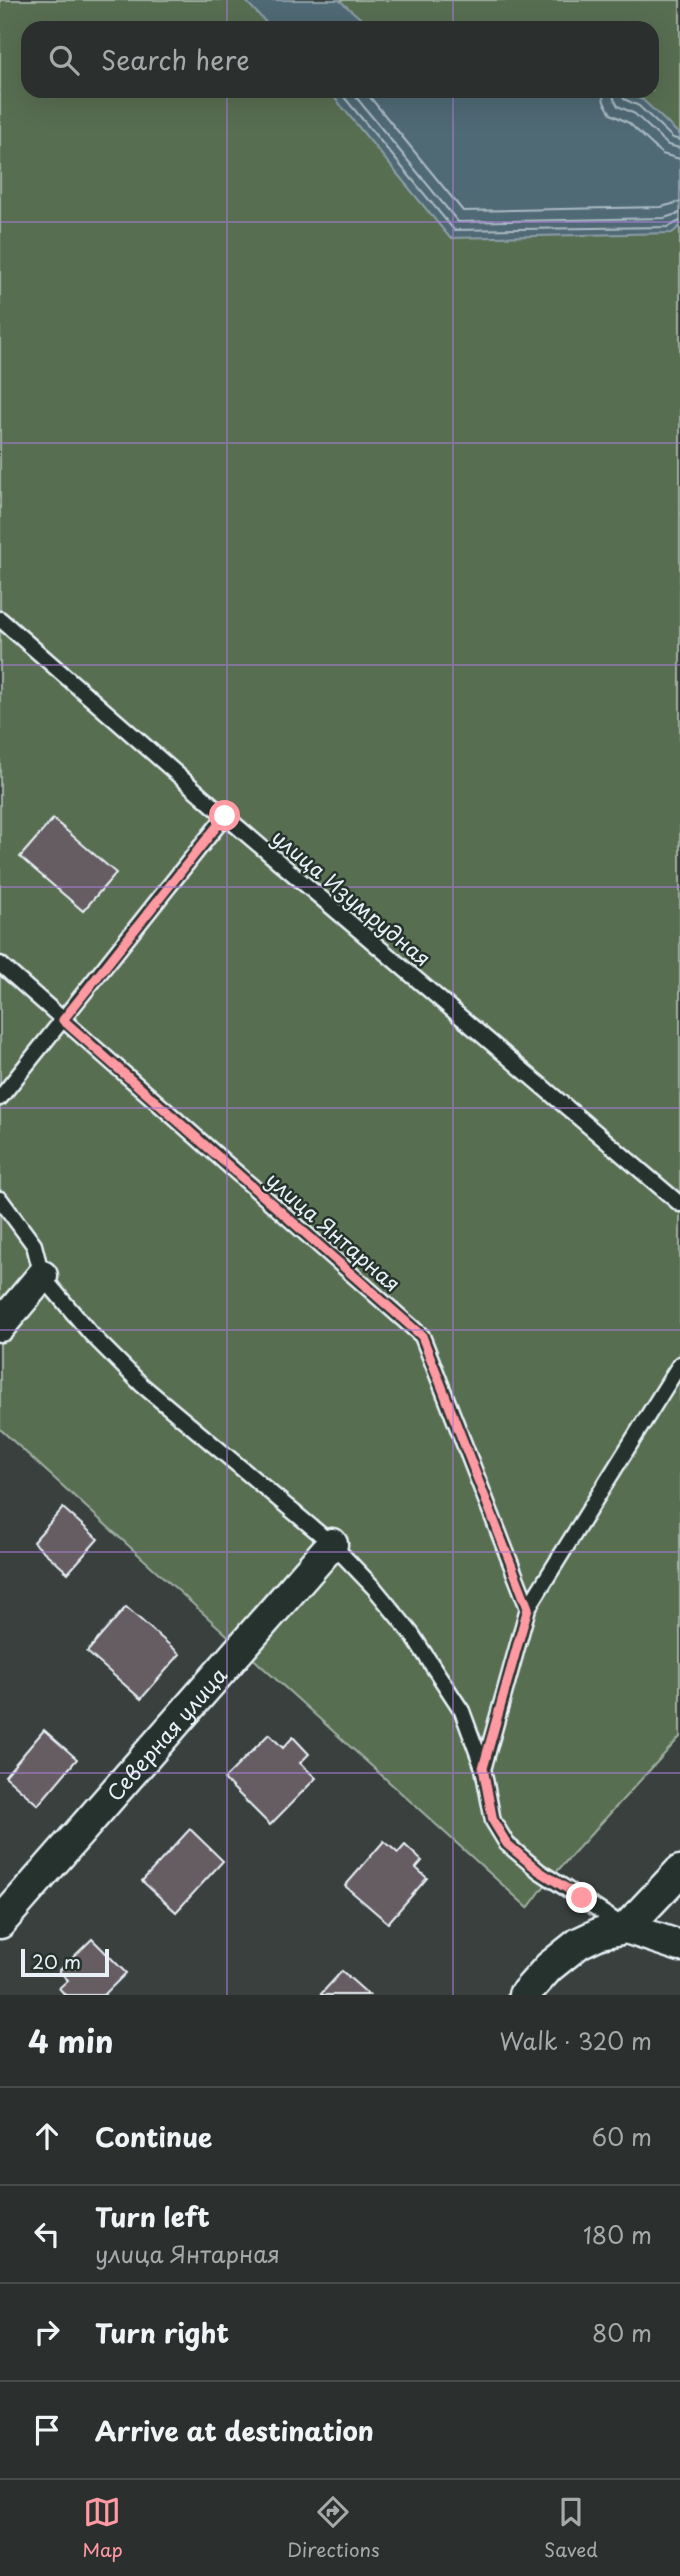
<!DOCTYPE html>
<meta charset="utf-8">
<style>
:root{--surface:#2b302e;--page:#373c3a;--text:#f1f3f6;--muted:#a6a9aa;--line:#474b4a;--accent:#ff9aa2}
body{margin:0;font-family:"Playpen Sans",sans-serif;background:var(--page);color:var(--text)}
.scale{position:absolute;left:21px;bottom:18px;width:88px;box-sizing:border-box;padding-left:7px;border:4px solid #e8f1f8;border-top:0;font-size:19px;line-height:24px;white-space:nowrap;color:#e8f1f8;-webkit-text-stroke:5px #26332d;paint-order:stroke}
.stop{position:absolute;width:21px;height:21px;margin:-16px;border:5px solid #ff9aa2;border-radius:50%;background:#fff}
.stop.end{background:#ff9aa2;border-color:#fff;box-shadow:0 2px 7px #0008}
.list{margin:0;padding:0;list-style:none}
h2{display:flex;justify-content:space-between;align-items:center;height:91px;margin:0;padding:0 28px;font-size:30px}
h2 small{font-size:23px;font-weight:400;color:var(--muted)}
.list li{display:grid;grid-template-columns:46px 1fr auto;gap:21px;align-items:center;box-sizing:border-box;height:98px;padding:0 28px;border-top:2px solid var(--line)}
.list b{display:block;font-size:26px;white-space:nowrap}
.list p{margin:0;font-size:23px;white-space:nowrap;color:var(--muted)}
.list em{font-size:23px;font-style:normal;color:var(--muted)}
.icon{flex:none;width:38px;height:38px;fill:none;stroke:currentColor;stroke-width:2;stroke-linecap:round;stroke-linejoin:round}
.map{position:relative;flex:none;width:680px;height:1995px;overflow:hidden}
.search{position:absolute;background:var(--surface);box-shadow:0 7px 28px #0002;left:21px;right:21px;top:21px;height:77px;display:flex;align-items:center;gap:18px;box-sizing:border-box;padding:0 24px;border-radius:21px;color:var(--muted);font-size:26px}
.sheet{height:483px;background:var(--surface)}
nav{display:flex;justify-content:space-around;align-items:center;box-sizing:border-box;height:98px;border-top:2px solid var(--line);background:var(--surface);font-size:19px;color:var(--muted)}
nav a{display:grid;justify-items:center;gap:4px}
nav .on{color:var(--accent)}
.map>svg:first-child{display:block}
.green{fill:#596e51;stroke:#a0b0a4;stroke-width:2;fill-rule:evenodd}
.water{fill:#506974;stroke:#8d9fa9;stroke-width:2}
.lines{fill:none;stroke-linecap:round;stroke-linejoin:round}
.shore{stroke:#abbbc3;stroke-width:2}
.building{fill:#665d64;stroke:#e8f1f8;stroke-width:2}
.lane-casing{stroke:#e8f1f8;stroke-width:19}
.street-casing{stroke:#e8f1f8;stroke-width:35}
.lane{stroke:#26332d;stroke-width:14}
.street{stroke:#26332d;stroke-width:30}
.route{stroke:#ff9aa2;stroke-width:9}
.grid{fill:none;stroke:#a77bd6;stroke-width:2;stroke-opacity:0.55}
.labels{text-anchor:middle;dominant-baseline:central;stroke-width:5;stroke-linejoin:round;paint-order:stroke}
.street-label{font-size:21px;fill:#e8f1f8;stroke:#26332d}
</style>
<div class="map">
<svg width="680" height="1995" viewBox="0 0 680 1995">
<rect width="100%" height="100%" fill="#39403e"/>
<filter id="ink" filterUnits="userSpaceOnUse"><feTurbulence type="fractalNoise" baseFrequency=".0143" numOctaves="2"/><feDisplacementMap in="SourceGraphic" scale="14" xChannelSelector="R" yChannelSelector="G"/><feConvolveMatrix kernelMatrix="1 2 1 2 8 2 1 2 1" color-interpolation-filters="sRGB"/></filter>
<g filter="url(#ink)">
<path class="green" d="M0,0H680V1737L549,1880L528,1908L0,1429ZM28,28H652V91H28Z"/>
<path class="water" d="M245,0H339L372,28H271Z
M329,91H621L643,100L680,135V226L672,233L450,238Z"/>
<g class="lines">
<path class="shore" d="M339,91L454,230L668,227L680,221
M351,91L458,222L664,218L680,213
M365,91L463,211L661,207L680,202
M602,91L604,102L611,114L629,123L662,154L680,159
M613,91L614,99L618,106L635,114L668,145L680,148
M621,91L624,99L639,106L673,138L680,140"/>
</g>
<path class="building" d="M53,819L116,873L83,911L20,857Z
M63,1508L98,1539L68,1573L33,1542Z
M126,1607L180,1654L141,1699L87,1652Z
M44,1730L77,1759L38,1805L5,1776Z
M269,1734L283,1748L293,1737L309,1754L300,1763L316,1778L270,1825L224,1779Z
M190,1829L223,1861L176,1912L142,1881Z
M384,1841L398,1853L405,1845L422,1861L416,1868L427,1878L388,1923L345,1886Z
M92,1939L126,1973L104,1995H65L59,1988L68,1980L59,1971Z
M342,1971L369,1995H320Z"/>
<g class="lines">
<defs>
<path id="lane" d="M0,619L225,816L680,1204
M0,964L422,1336L528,1608
M0,1098L225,816
M0,1199L34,1245L42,1276L91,1334L142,1385L332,1544L375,1589L411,1633L462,1711L483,1768L493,1821L507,1844L539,1871L625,1927
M484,1766L528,1608L680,1364"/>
<g id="street">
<path d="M0,1326L42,1276"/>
<path id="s1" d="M0,1923L332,1544"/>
<path d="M626,1928L680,1946"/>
<path d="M524,1995L549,1967L579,1943L600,1933L626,1928L680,1871"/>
</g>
</defs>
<use href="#lane" class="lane-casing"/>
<use href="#street" class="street-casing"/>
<use href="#lane" class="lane"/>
<use href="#street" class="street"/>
</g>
</g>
<g class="lines" filter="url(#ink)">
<path class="route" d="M225,816L63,1020L422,1336L528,1608L483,1768L493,1821L507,1844L539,1871L582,1898"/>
</g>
<path class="grid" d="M227,0V28M453,0V28M227,91V1995M453,91V1995M0,222H680M0,443H680M0,665H680M0,887H680M0,1108H680M0,1330H680M0,1552H680M0,1773H680"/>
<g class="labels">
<g class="street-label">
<text transform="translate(352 897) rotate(40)">улица Изумрудная</text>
<text transform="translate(334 1231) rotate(41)">улица Янтарная</text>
<text stroke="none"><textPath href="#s1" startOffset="252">Северная улица</textPath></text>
</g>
</g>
</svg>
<div class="scale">20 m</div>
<div class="stop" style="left:225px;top:816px"></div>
<div class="stop end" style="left:582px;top:1898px"></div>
<div class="search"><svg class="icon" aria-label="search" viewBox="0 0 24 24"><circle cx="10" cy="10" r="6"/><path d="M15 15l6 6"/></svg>Search here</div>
</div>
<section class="sheet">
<h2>4 min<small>Walk · 320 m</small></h2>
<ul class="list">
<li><svg class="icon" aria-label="ahead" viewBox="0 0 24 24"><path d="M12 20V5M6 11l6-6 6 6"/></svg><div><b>Continue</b></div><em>60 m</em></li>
<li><svg class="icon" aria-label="left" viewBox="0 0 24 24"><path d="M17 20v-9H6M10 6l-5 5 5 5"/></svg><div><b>Turn left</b><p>улица Янтарная</p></div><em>180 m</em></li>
<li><svg class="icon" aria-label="right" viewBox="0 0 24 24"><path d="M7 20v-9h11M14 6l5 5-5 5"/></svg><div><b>Turn right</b></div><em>80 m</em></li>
<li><svg class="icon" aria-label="arrive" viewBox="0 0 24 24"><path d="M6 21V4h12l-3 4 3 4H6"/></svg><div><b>Arrive at destination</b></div></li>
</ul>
</section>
<nav>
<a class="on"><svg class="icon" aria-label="map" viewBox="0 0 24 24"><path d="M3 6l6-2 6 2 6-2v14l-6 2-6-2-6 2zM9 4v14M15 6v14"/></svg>Map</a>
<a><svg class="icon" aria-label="directions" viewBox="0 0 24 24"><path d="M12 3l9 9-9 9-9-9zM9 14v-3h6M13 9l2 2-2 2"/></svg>Directions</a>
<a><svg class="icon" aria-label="saved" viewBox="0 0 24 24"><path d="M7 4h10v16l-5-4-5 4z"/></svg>Saved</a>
</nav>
